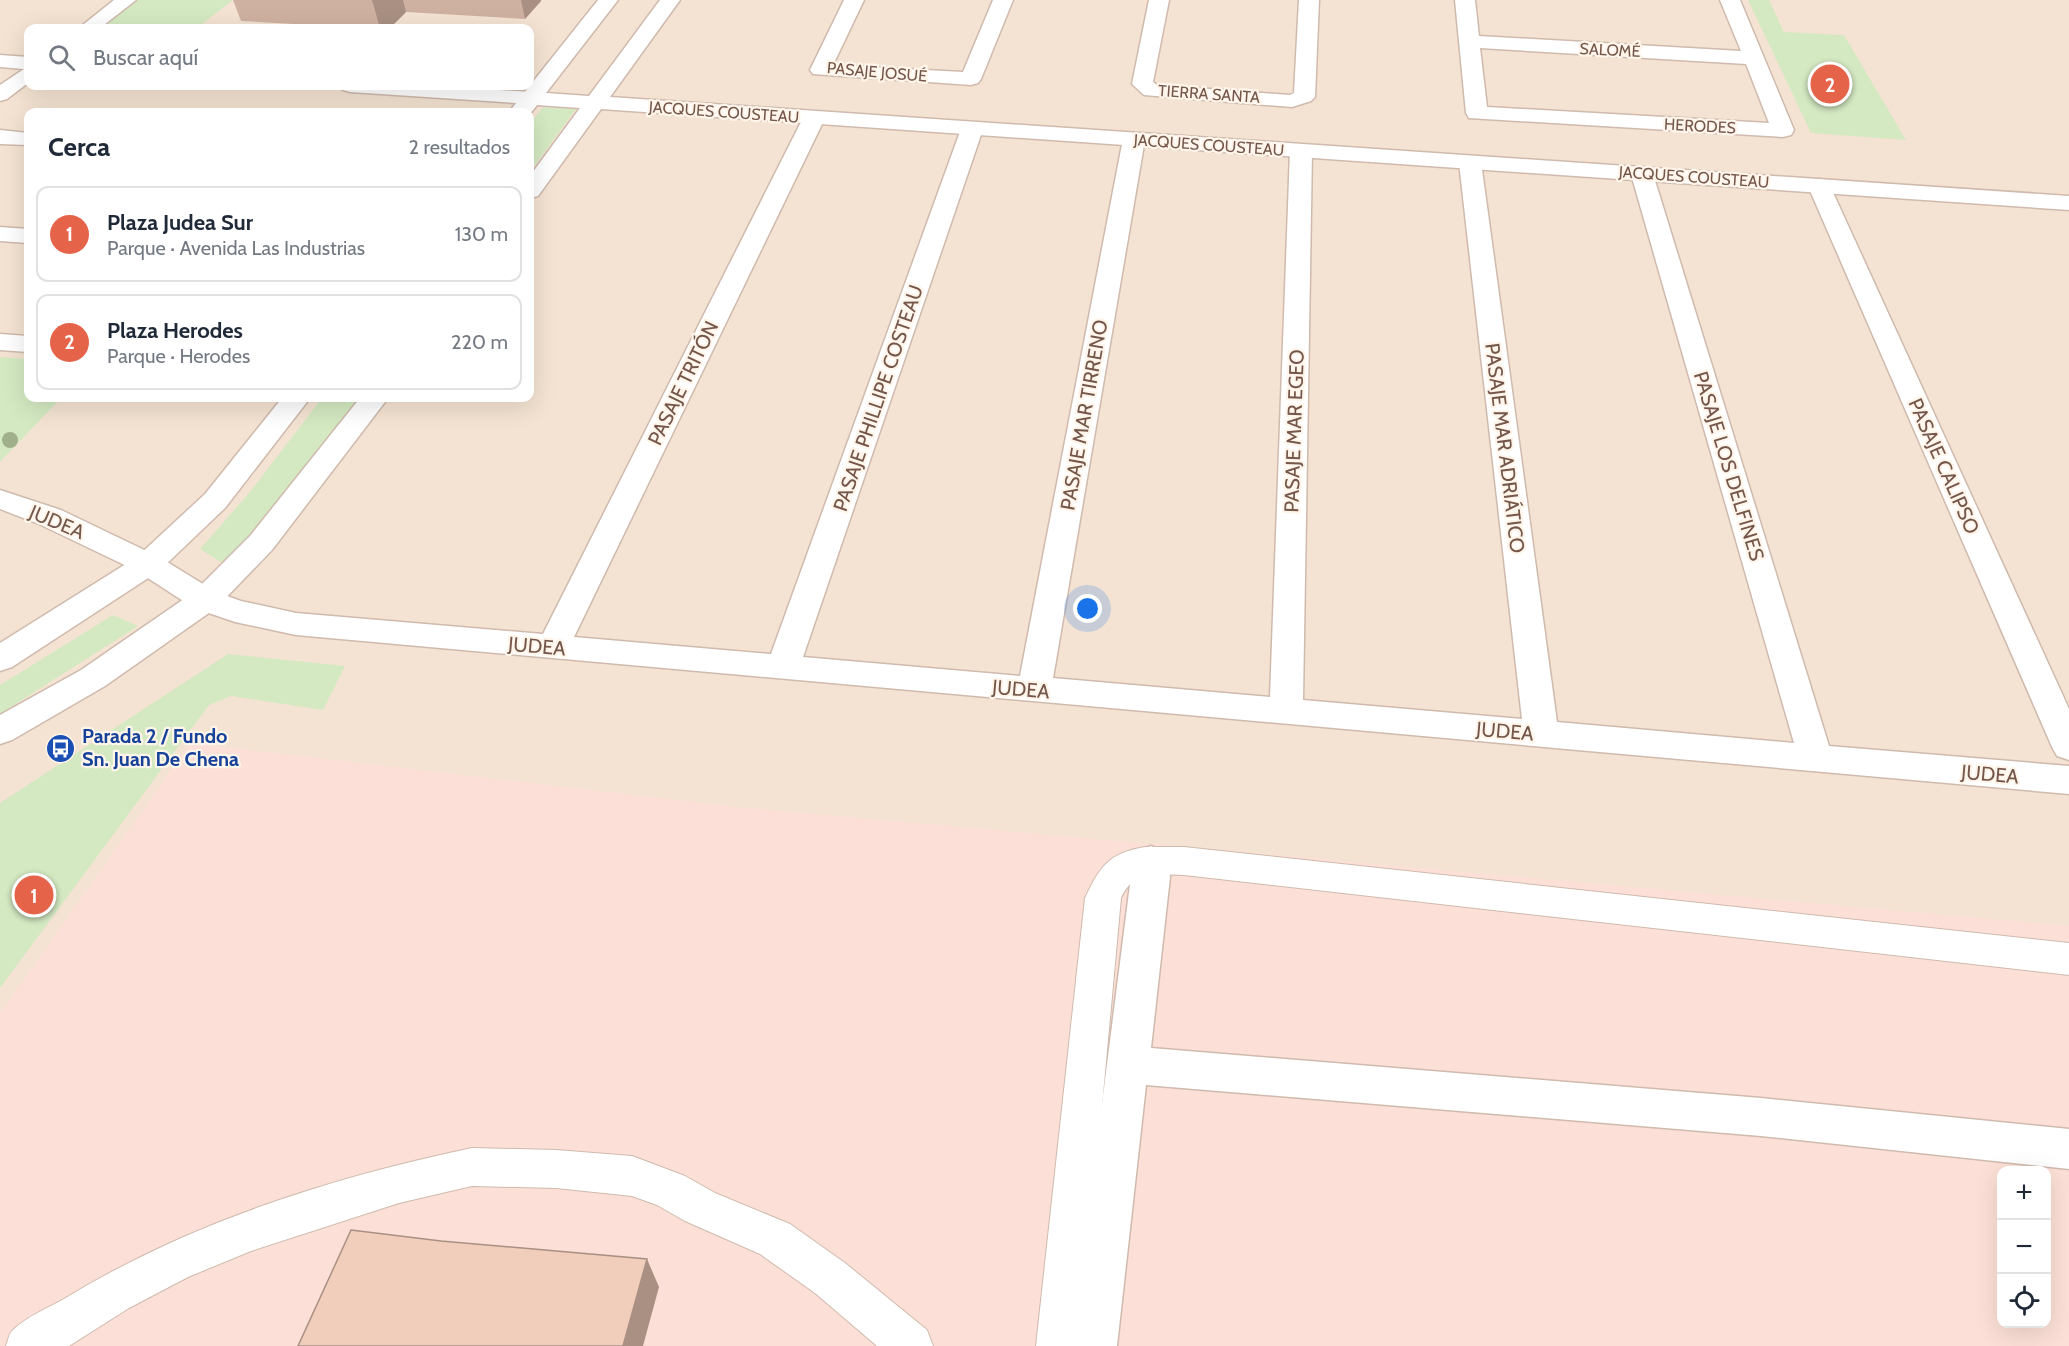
<!DOCTYPE html>
<html lang="es">
<meta charset="utf-8">
<style>
:root{--surface:#fff;--page:#f6f6f7;--text:#1f2937;--muted:#747a83;--line:#e0e1e3;--accent:#e56349}
body{margin:0;font-family:Cabin,sans-serif;background:var(--page);color:var(--text)}
.controls{position:absolute;right:18px;bottom:18px;display:grid;overflow:hidden;border-radius:12px;box-shadow:0 6px 24px #0002}
.controls button{width:54px;height:54px;display:grid;place-items:center;padding:0;border:0;border-bottom:2px solid var(--line);background:var(--surface);color:var(--text);font:30px sans-serif}
.you{position:absolute;left:1088px;top:609px;width:21px;height:21px;margin:-15px;border:4px solid #fff;border-radius:50%;background:#1a73e8;box-shadow:0 0 0 9px #1a73e833}
.badge{display:grid;place-items:center;width:39px;height:39px;border-radius:50%;background:var(--accent);color:#fff;font-size:20px;font-weight:700}
.pin{position:absolute;translate:-50% -50%;border:3px solid #fff;box-shadow:0 2px 6px #0006}
.list{margin:0;padding:0;list-style:none}
h2{display:flex;justify-content:space-between;align-items:center;height:78px;margin:0;padding:0 24px;font-size:26px}
h2 small{font-size:20px;font-weight:400;color:var(--muted)}
.list li{display:grid;grid-template-columns:39px 1fr auto;gap:18px;align-items:center;box-sizing:border-box;height:96px;margin:0 12px 12px;padding:0 12px;border:2px solid var(--line);border-radius:12px}
.list b{display:block;font-size:22px;white-space:nowrap}
.list p{margin:0;font-size:20px;white-space:nowrap;color:var(--muted)}
.list em{font-size:20px;font-style:normal;color:var(--muted)}
.icon{flex:none;width:33px;height:33px;fill:none;stroke:currentColor;stroke-width:2;stroke-linecap:round;stroke-linejoin:round}
.map{position:relative;flex:none;width:2069px;height:1346px;overflow:hidden}
.search{position:absolute;background:var(--surface);box-shadow:0 6px 24px #0002;left:24px;top:24px;width:510px;height:66px;display:flex;align-items:center;gap:15px;box-sizing:border-box;padding:0 21px;border-radius:12px;color:var(--muted);font-size:22px}
.panel{position:absolute;background:var(--surface);box-shadow:0 6px 24px #0002;left:24px;top:108px;width:510px;height:294px;border-radius:12px}
.map>svg:first-child{display:block}
.residential{fill:#f4e3d2;fill-rule:evenodd}
.commercial{fill:#fce0d7;fill-rule:evenodd}
.green{fill:#d4e9c2}
.lines{fill:none;stroke-linecap:round;stroke-linejoin:round}
.service-casing{stroke:#cfbaad;stroke-width:2}
.pedestrian-casing{stroke:#cfbaad;stroke-width:3}
.minor-casing{stroke:#cfbaad;stroke-width:3}
.tertiary-casing{stroke:#cfbaad;stroke-width:3}
.service{fill:#fff;fill-rule:evenodd}
.pedestrian{fill:#fff;fill-rule:evenodd}
.minor{fill:#fff;fill-rule:evenodd}
.tertiary{fill:#fff;fill-rule:evenodd}
.tree{fill:#a0b08b}
.wall{fill:#cfb1a1}
.shaded-wall{fill:#a99083}
.building{fill:#f1cebb;stroke:#a99083;stroke-width:1.5}
.labels{text-anchor:middle;dominant-baseline:central;stroke-width:4.5;stroke-linejoin:round;paint-order:stroke}
.far-street-label{font-size:16px;fill:#74564a;stroke:#fff5ea}
.street-label{font-size:20px;fill:#74564a;stroke:#fff5ea}
.transit-label{font-size:20px;font-weight:bold;fill:#164399;stroke:#fff5ea;text-anchor:start}
</style>
<div class="map">
<svg width="2069" height="1346" viewBox="0 0 2069 1346">
<rect width="100%" height="100%" fill="#fcf1e4"/>
<path class="residential" d="M0,0H2069V1346H0ZM28,28H530V86H28ZM28,112H530V398H28ZM2002,1170H2046V1324H2002Z"/>
<path class="commercial" d="M190,743L737,807L2069,926V1346H0V1014ZM2002,1170H2046V1324H2002Z"/>
<path class="green" d="M136,0H233L197,28H98Z
M1748,0H1769L1784,32L1844,35L1906,140L1811,133Z
M543,107L576,109L530,172V124Z
M0,357L28,359V398H61L0,462Z
M322,398H364L288,501L224,564L200,549L250,492Z
M113,615L138,626L0,714V685Z
M228,654L345,666L323,710L231,696L209,705L0,988V803Z"/>
<g class="lines">
<defs>
<path id="service" d="M1145,847H1184L2069,943V975L1184,875C1156,875 1135,868 1121,898L1080,1346H1036L1085,898C1100,867 1108,853 1145,847Z
M472,1148L556,1150L632,1156L685,1176L715,1193L790,1224L845,1263L927,1330L933,1346H877L815,1293L760,1254L685,1221L657,1205L632,1196L556,1188L472,1186L399,1203L251,1251L188,1277L129,1308L69,1346H6C8,1341 9,1333 13,1330C26,1317 48,1308 64,1299C188,1223 330,1178 472,1148Z"/>
<path id="pedestrian" d="M1151,846L1164,851L1169,861L1170,877L1151,1048L1761,1098L2069,1129V1169L1761,1136L1146,1085L1117,1346H1071L1133,861L1138,851Z"/>
<path id="minor" d="M114,0H136L100,28H79Z
M844,0H864L833,65L963,72L993,0H1013L981,79L978,83L971,85L813,74L810,70Z
M1149,0H1169L1153,82L1157,85L1290,95L1294,93L1299,0H1319L1315,97L1311,101L1292,107L1144,95L1132,84Z
M1455,0H1475L1479,36L1741,51L1720,0H1740L1794,130L1791,135L1783,137L1469,118L1466,113ZM1480,48L1746,64L1769,123L1487,107Z
M0,55L28,57V83L7,99L0,101V85L24,69L0,67Z
M340,86H437L531,92L538,94L542,98L538,102L531,104L350,92L343,90Z
M814,112L822,113L825,118L574,637L771,654L961,129L964,124H980L983,129L803,657L1020,676L1123,139L1126,134H1142L1145,139L1053,678L1270,697L1290,151L1293,146H1309L1312,151L1303,700L1522,719L1459,162L1462,157H1478L1481,162L1557,722L1794,743L1631,174L1634,169H1650L1653,174L1829,746L2069,766V794L296,635L235,622L194,608L137,571L39,524L0,509V490L61,510L159,557L216,592L241,601L296,613L543,634L803,118L806,113Z
M0,130L28,133V145L0,144Z
M1819,179L1827,181L1830,186L2069,709V760L2057,756L2052,747L1808,186L1811,181Z
M0,227L28,229V243L0,241Z
M0,334L28,336V352L0,350Z"/>
<path id="tertiary" d="M598,0H618L546,93L589,96L660,0H680L610,97L2069,196V210L601,109L538,196L530,198V176L580,108L537,105L530,114L509,112Z
M282,398H310L225,508L159,571L12,667L0,671V643L137,557L205,494Z
M360,398H388L272,550L216,608L105,686L12,740L0,744V715L81,670L194,592L250,536Z"/>
</defs>
<use href="#service" class="service-casing"/>
<use href="#pedestrian" class="pedestrian-casing"/>
<use href="#minor" class="minor-casing"/>
<use href="#tertiary" class="tertiary-casing"/>
<use href="#service" class="service"/>
<use href="#pedestrian" class="pedestrian"/>
<use href="#minor" class="minor"/>
<use href="#tertiary" class="tertiary"/>
</g>
<circle class="tree" cx="10" cy="440" r="8"/>
<path class="wall" d="M233,0H541V1L525,19L406,12L390,28H349L348,27L241,21Z"/>
<path class="shaded-wall" d="M372,0H403L406,12L390,28H380Z
M521,0H541V1L525,19Z
M647,1259L659,1287L643,1346H623Z"/>
<path class="building" d="M351,1230L441,1241L647,1259L623,1346H298Z"/>
<defs>
<symbol id="bus-disc" viewBox="-11 -11 22 22"><circle r="9.5" fill="#1a4fb4" stroke="#fff5ea"/><path d="M-5-6H5V4H4V6H2V4H-2V6H-4V4H-5ZM-3.5-4V0h7V-4ZM-3.5 1.2v1.5H-2V1.2ZM2 1.2v1.5H3.5V1.2Z" fill="#fff"/></symbol>
</defs>
<g fill-rule="evenodd">
<use href="#bus-disc" x="44" y="732" width="33" height="33"/>
</g>
<g class="labels">
<g class="far-street-label">
<text transform="translate(1610 50) rotate(3)">SALOMÉ</text>
<text transform="translate(877 72) rotate(5)">PASAJE JOSUÉ</text>
<text transform="translate(1209 94) rotate(4)">TIERRA SANTA</text>
<text transform="translate(724 112) rotate(4)">JACQUES COUSTEAU</text>
<text transform="translate(1700 126) rotate(3)">HERODES</text>
<text transform="translate(1209 145) rotate(4)">JACQUES COUSTEAU</text>
<text transform="translate(1694 177) rotate(4)">JACQUES COUSTEAU</text>
</g>
<g class="street-label">
<text transform="translate(683 383) rotate(-64)">PASAJE TRITÓN</text>
<text transform="translate(878 398) rotate(-71)">PASAJE PHILLIPE COSTEAU</text>
<text transform="translate(1084 415) rotate(-80)">PASAJE MAR TIRRENO</text>
<text transform="translate(1294 431) rotate(-88)">PASAJE MAR EGEO</text>
<text transform="translate(1505 448) rotate(83)">PASAJE MAR ADRIÁTICO</text>
<text transform="translate(1729 466) rotate(73)">PASAJE LOS DELFINES</text>
<text transform="translate(1944 466) rotate(66)">PASAJE CALIPSO</text>
<text transform="translate(57 522) rotate(23)">JUDEA</text>
<text transform="translate(537 646) rotate(5)">JUDEA</text>
<text transform="translate(1021 689) rotate(5)">JUDEA</text>
<text transform="translate(1505 731) rotate(5)">JUDEA</text>
<text transform="translate(1990 774) rotate(5)">JUDEA</text>
</g>
<g class="transit-label">
<text x="82" y="736">Parada 2 / Fundo<tspan x="82" dy="23">Sn. Juan De Chena</tspan></text>
</g>
</g>
</svg>
<div class="controls">
<button>+</button>
<button>−</button>
<button><svg class="icon" aria-label="locate" viewBox="0 0 24 24"><circle cx="12" cy="12" r="6"/><path d="M12 2v4M12 18v4M2 12h4M18 12h4"/></svg></button>
</div>
<div class="you"></div>
<div class="pin badge" style="left:34px;top:895px">1</div>
<div class="pin badge" style="left:1830px;top:84px">2</div>
<div class="search"><svg class="icon" aria-label="search" viewBox="0 0 24 24"><circle cx="10" cy="10" r="6"/><path d="M15 15l6 6"/></svg>Buscar aquí</div>
<section class="panel">
<h2>Cerca<small>2 resultados</small></h2>
<ul class="list">
<li><span class="badge">1</span><div><b>Plaza Judea Sur</b><p>Parque · Avenida Las Industrias</p></div><em>130 m</em></li>
<li><span class="badge">2</span><div><b>Plaza Herodes</b><p>Parque · Herodes</p></div><em>220 m</em></li>
</ul>
</section>
</div>
